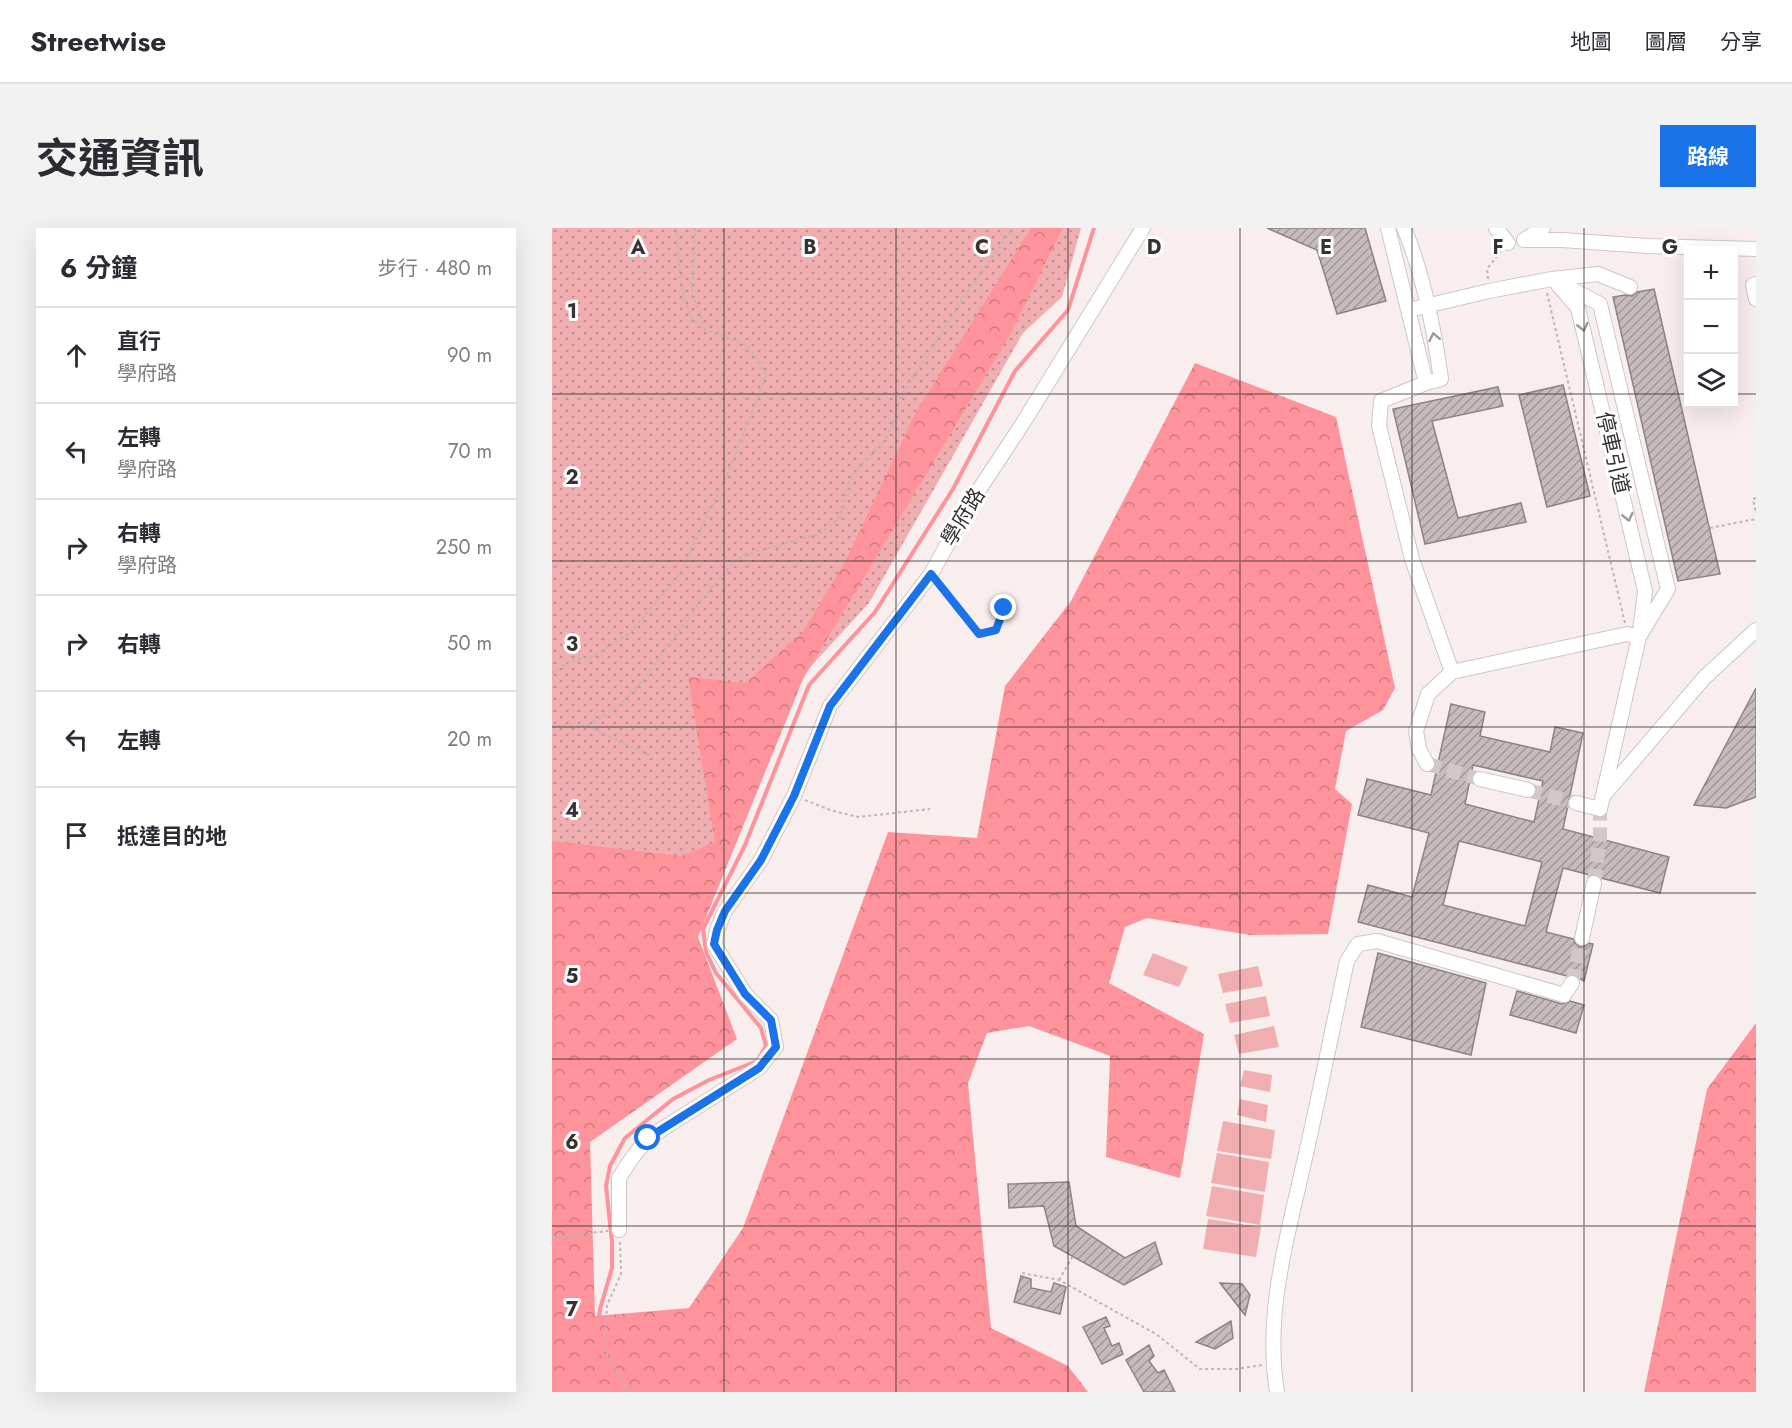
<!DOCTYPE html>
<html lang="zh-TW">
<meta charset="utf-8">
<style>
:root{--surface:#fff;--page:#f2f2f3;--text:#2b2b33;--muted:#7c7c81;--line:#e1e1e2;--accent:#1a73e8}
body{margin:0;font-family:Jost,"Noto Sans TC",sans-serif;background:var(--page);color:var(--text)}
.controls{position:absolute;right:18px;top:18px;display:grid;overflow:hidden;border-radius:0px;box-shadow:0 6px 24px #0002}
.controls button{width:54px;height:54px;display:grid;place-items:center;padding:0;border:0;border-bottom:2px solid var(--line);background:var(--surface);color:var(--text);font:30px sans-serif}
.stop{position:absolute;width:18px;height:18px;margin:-14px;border:4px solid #1a73e8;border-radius:50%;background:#fff}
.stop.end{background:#1a73e8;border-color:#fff;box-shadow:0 2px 6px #0008}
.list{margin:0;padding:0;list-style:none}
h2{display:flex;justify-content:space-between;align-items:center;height:78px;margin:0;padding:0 24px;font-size:26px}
h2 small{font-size:20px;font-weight:400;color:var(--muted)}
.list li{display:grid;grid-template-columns:39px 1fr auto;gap:18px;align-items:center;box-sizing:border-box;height:96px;padding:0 24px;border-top:2px solid var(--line)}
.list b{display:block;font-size:22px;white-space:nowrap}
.list p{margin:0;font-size:20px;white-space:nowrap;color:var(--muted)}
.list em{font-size:20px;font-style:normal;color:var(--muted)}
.icon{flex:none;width:33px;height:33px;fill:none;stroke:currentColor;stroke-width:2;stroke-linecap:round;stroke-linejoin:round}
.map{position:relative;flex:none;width:1204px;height:1164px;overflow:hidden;border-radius:0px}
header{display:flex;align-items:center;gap:36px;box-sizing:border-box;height:84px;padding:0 30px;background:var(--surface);border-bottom:2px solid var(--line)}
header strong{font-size:28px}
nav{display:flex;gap:33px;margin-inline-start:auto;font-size:21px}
.intro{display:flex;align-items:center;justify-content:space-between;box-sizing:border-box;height:144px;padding:0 36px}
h1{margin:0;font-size:42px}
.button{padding:15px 27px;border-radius:0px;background:var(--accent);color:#fff;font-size:21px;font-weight:700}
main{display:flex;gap:36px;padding:0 36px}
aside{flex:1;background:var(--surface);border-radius:0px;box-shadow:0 6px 24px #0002}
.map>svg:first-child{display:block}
.grass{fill:url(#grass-dots)}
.forest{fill:url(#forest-crowns)}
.pitch{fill:#f0aeb1}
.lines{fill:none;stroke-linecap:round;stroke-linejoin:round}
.stream{stroke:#fe939b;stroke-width:4}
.building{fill:url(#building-hatch);stroke:#8c8383;stroke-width:1.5;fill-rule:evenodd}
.minor-tunnel{stroke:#d2c8c8;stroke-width:14;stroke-dasharray:14 7;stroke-linecap:butt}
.minor-casing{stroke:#d0c6c6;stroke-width:16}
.path{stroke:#beb5b5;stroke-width:2;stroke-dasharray:3 3;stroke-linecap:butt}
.minor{stroke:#fff;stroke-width:14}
.oneway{stroke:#9a9898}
.route{stroke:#1a73e8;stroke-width:8}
.grid{fill:none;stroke:#363232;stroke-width:1.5;stroke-opacity:0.55}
.labels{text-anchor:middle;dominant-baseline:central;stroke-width:6;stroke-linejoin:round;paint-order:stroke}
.street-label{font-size:21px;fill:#363232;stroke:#fefefe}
.grid-label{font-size:20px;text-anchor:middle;font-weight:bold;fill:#363232;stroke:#fefefe;stroke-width:6;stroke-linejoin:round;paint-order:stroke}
</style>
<header>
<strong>Streetwise</strong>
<nav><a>地圖</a><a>圖層</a><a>分享</a></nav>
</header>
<div class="intro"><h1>交通資訊</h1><a class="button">路線</a></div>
<main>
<aside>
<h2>6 分鐘<small>步行 · 480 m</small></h2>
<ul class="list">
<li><svg class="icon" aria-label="ahead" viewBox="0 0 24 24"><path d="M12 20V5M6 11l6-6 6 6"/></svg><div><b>直行</b><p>學府路</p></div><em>90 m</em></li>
<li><svg class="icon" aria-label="left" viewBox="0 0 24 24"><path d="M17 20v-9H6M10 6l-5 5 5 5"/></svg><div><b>左轉</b><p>學府路</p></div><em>70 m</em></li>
<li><svg class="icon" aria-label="right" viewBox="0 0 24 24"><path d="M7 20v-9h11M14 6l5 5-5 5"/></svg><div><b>右轉</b><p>學府路</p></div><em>250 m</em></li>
<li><svg class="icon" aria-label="right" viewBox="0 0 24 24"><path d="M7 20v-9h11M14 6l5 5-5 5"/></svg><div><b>右轉</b></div><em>50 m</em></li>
<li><svg class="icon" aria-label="left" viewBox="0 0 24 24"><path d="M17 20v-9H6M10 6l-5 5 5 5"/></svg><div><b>左轉</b></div><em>20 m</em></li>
<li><svg class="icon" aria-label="arrive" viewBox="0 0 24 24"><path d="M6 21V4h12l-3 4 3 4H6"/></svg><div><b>抵達目的地</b></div></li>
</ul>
</aside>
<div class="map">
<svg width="1204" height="1164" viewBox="0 0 1204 1164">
<defs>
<pattern id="grass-dots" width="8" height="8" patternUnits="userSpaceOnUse" patternTransform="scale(1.5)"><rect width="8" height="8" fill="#f0aeb1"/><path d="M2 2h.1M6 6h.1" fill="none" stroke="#c38e91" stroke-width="1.8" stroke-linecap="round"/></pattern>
<pattern id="forest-crowns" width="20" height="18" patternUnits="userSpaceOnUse" patternTransform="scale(1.5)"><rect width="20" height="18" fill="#ff939b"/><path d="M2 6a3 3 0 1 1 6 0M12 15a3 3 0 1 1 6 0" fill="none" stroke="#cf797f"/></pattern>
<pattern id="building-hatch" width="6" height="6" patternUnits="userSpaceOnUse" patternTransform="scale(1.5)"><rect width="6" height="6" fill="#c6bcbc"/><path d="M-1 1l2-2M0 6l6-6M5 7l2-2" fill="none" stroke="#a29999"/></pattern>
</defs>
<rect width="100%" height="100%" fill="#f9eeee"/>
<path class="grass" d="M0,0H529L510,69L471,105L317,375L252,446L142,711L0,686Z"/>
<path class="forest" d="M479,0H511L459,105L251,451L146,709L185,811L38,914L43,1088L137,1080L191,1000L336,604L425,610L453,458L519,373L643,135L784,189L843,460L831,482L794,503L783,561L800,576L776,706L698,707L595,690L573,699L557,755L652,806L628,950L554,929L558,828L477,798L435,805L416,855L439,1100L516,1138L536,1164H0V613L129,628L163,614L136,449L193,455L250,405L293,334L364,184Z
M1204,795V1164H1092L1155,861Z"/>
<path class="pitch" d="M601,725L636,739L627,759L591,747Z
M706,738L711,758L671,765L666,746Z
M714,768L718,788L678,795L673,776Z
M722,798L727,819L687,826L682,807Z
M692,842L720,847L718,864L688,858Z
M688,871L716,877L714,894L685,887Z
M671,893L723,902L719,931L665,923Z
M665,925L717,934L713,964L659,955Z
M660,958L712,967L708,997L654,988Z
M656,991L709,999L704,1029L651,1021Z"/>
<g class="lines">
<path class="stream" d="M68,1164V1159L44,1114L48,1081L60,1040V1014L54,958L58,938L73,910L121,871L157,852L205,833L214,818L209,800L164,745L154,724L151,701L193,617L257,457L323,384L401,261L463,143L516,82L542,0"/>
</g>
<path class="building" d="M715,0H813L834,73L785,86L765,22Z
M1102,61L1168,346L1126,353L1061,69L1073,67L1080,68L1085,64Z
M1011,157L1038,268L995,279L967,167Z
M946,159L951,178L880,193L906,290L969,275L974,294L873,316L841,181Z
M1204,460V569L1174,580L1142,577Z
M899,476L933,484L928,508L998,524L1003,499L1031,505L1011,601L1117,629L1108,665L1049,650L1044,646L1038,647L1011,640L994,704L1021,711L1024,716L1028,719L1033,718L1037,715L1041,716L1032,753L1021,746L1015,748L806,694L816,657L860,669L877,605L806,587L815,551L879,567ZM921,537L991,553L982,594L913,576ZM907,613L990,634L973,698L891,677Z
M826,725L934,755L919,827L809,799Z
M965,763L1010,776L1018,773L1032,777L1024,805L958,787Z
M517,954L524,998L573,1030L603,1014L610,1036L572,1057L502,1018L492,978L457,980L456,956Z
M469,1048L479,1051V1060L499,1064L502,1055L514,1059L508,1086L462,1074Z
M668,1055L690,1056L698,1067L693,1087Z
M554,1089L558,1098L552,1100L560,1118L567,1115L571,1126L550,1136L531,1099Z
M679,1093L681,1110L663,1121L644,1114Z
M597,1117L602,1128L597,1133L606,1145L612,1142L623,1164H592L574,1132Z"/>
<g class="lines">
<path class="minor-tunnel" d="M875,536L928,551
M976,562L1024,575
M1042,655L1048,609V581
M1020,755L1030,710"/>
<defs>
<path id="minor" d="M836,0L874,155
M852,0C872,47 882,101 889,151L874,155L829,173L827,198L860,331L900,444L1075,406L1087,409L1048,581L1024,575
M944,0L956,15
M991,0L972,12H1010L1096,18L1204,21
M1000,51L1046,46L1078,59
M1204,56L1201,57L1204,71
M1006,57L1026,80L1093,363L1088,403
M857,82L937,63L1000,51L1048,76L1116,361L1087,409
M875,536L867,521L864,503L876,466L900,444
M928,551L976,562
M1051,568L1152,450L1204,402
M1030,710L1042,655
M67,1002V950L80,930L96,910L207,840L224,819L219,792L193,766L162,716L165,702L173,683L209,632L242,568L278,478L379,346L417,277L471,195L591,0
M725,1164C712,1084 736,1007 753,930C768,864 781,798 795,733L806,716L825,713L1012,767L1020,755"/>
</defs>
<use href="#minor" class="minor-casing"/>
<path class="path" d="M143,0L140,66L153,99
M936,51L935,41L949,23
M995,65L1073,395
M1204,270L1201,271L1204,285
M1158,300L1204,291
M386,356L427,406H435L444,402L452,380
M0,445L17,433L40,429L77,406L126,349L180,236L214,147C208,138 203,126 196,119C180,107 154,108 142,92C126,69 127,27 124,0
M0,498H35L65,480L92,451L150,371L180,336L192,327L269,305L288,289L298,252L306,240L332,213L342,194L348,170L418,60L461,0
M35,498L100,528
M253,572L278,582L306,589L378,581
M0,1009L56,1003
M68,1014L69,1046L55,1077L53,1108L54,1124L77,1164
M470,1045L507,1052L604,1106L648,1141H684L710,1137
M507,1052L521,1028"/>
<use href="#minor" class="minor"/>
</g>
<defs><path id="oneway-chevron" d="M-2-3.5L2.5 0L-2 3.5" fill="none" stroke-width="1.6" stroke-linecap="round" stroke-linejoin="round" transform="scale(1.5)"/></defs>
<g class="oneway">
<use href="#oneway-chevron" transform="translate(1031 99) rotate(77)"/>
<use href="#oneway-chevron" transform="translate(882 109) rotate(-101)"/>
<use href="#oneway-chevron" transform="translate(1076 289) rotate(77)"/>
</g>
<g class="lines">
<path class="route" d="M96,910L207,840L224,819L219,792L193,766L162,716L165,702L173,683L209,632L242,568L278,478L379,346L427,406L444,402L452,380"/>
</g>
<path class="grid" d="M172,0V1164M344,0V1164M516,0V1164M688,0V1164M860,0V1164M1032,0V1164M0,166H1136M1182,166H1204M0,333H1204M0,499H1204M0,665H1204M0,831H1204M0,998H1204"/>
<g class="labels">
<g class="street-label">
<text transform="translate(1061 225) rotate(77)">停車引道</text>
<text transform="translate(411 289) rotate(-59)">學府路</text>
</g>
</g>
<g class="grid-label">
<text x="86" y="26">A</text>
<text x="258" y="26">B</text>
<text x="430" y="26">C</text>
<text x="602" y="26">D</text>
<text x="774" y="26">E</text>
<text x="946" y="26">F</text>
<text x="1118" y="26">G</text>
<text x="20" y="90">1</text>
<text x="20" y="256">2</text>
<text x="20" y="423">3</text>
<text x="20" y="589">4</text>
<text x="20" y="755">5</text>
<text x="20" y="921">6</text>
<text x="20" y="1088">7</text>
</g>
</svg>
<div class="controls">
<button>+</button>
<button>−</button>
<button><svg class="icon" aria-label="layers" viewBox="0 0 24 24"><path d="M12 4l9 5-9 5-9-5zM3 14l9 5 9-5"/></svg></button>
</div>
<div class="stop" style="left:96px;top:910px"></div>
<div class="stop end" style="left:452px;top:380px"></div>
</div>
</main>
